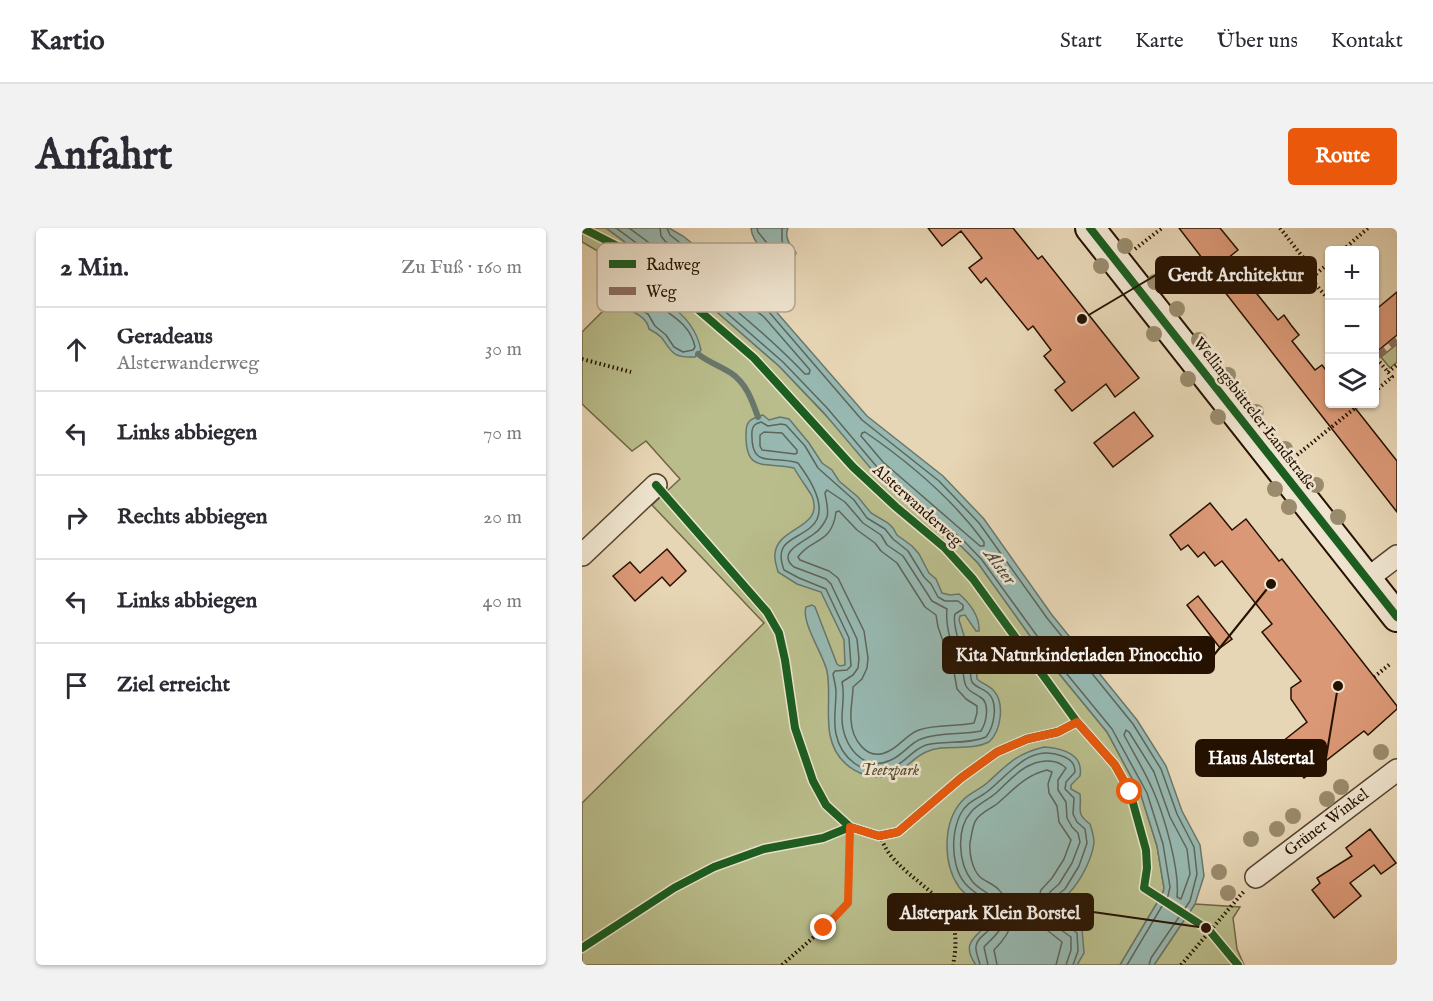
<!DOCTYPE html>
<html lang="de">
<meta charset="utf-8">
<style>
:root{--surface:#fff;--page:#f2f2f3;--text:#2b2b33;--muted:#7c7c81;--line:#e1e1e2;--accent:#ea580c}
body{margin:0;font-family:"IM FELL English",serif;background:var(--page);color:var(--text)}
.controls{position:absolute;right:18px;top:18px;display:grid;overflow:hidden;border-radius:6px;box-shadow:0 2px 4px #0004}
.controls button{width:54px;height:54px;display:grid;place-items:center;padding:0;border:0;border-bottom:2px solid var(--line);background:var(--surface);color:var(--text);font:30px sans-serif}
.stop{position:absolute;width:18px;height:18px;margin:-14px;border:4px solid #ea580c;border-radius:50%;background:#fff}
.stop.end{background:#ea580c;border-color:#fff;box-shadow:0 2px 6px #0008}
.list{margin:0;padding:0;list-style:none}
h2{display:flex;justify-content:space-between;align-items:center;height:78px;margin:0;padding:0 24px;font-size:26px}
h2 small{font-size:20px;font-weight:400;color:var(--muted)}
.list li{display:grid;grid-template-columns:39px 1fr auto;gap:18px;align-items:center;box-sizing:border-box;height:84px;padding:0 24px;border-top:2px solid var(--line)}
.list b{display:block;font-size:22px;white-space:nowrap}
.list p{margin:0;font-size:20px;white-space:nowrap;color:var(--muted)}
.list em{font-size:20px;font-style:normal;color:var(--muted)}
.icon{flex:none;width:33px;height:33px;fill:none;stroke:currentColor;stroke-width:2;stroke-linecap:round;stroke-linejoin:round}
.map{position:relative;flex:none;width:815px;height:737px;overflow:hidden;border-radius:6px}
header{display:flex;align-items:center;gap:36px;box-sizing:border-box;height:84px;padding:0 30px;background:var(--surface);border-bottom:2px solid var(--line)}
header strong{font-size:28px}
nav{display:flex;gap:33px;margin-inline-start:auto;font-size:21px}
.intro{display:flex;align-items:center;justify-content:space-between;box-sizing:border-box;height:144px;padding:0 36px}
h1{margin:0;font-size:42px}
.button{padding:15px 27px;border-radius:6px;background:var(--accent);color:#fff;font-size:21px;font-weight:700}
main{display:flex;gap:36px;padding:0 36px}
aside{flex:1;background:var(--surface);border-radius:6px;box-shadow:0 2px 4px #0004}
.map>svg:first-child{display:block}
.green{fill:#b9bd8b;stroke:#6f6746;stroke-width:1.5}
.water{fill:#97b9b2;stroke:#69766b;stroke-width:1.5}
.pier{fill:#e7d6b5}
.lines{fill:none;stroke-linecap:round;stroke-linejoin:round}
.shore{stroke:#5e6559;stroke-width:1.5}
.stream{stroke:#69766b;stroke-width:6}
.building{fill:#db9876;stroke:#251100;stroke-width:1.5}
.minor-casing{stroke:#56422d;stroke-width:24}
.secondary-casing{stroke:#251100;stroke-width:32}
.path{stroke:#251100;stroke-width:4;stroke-dasharray:1.5 3;stroke-linecap:butt}
.minor{stroke:#efe4cf;stroke-width:21}
.secondary{stroke:#efe4cf;stroke-width:28}
.quiet{stroke:#8d6e63;stroke-width:6;stroke-dasharray:12 6;stroke-linecap:butt}
.cycleway-casing{stroke:#efe4cf;stroke-width:11}
.cycleway{stroke:#1b5e20;stroke-width:8}
.tree{fill:#998b6c}
.route{stroke:#ea580c;stroke-width:8}
.labels{text-anchor:middle;dominant-baseline:central;stroke-width:5;stroke-linejoin:round;paint-order:stroke}
.street-label{font-size:16px;fill:#251100;stroke:#efe4cf}
.park-label{font-size:16px;font-style:italic;fill:#594d31;stroke:#efe4cf}
.water-label{font-size:18px;font-style:italic;fill:#4d4c3e;stroke:#efe4cf}
.key{fill:#efe4cf;stroke:#b2a591;stroke-width:1.5}
.key-label{font-size:16px;fill:#251100}
.leader{fill:none;stroke:#251100;stroke-width:2}
.callout-dot{fill:#251100;stroke:#efe4cf;stroke-width:2}
.callout{fill:#251100;stroke:#251100;stroke-width:2}
.callout-label{font-size:18px;text-anchor:middle;font-weight:bold;fill:#fff}
</style>
<header>
<strong>Kartio</strong>
<nav><a>Start</a><a>Karte</a><a>Über uns</a><a>Kontakt</a></nav>
</header>
<div class="intro"><h1>Anfahrt</h1><a class="button">Route</a></div>
<main>
<aside>
<h2>2 Min.<small>Zu Fuß · 160 m</small></h2>
<ul class="list">
<li><svg class="icon" aria-label="ahead" viewBox="0 0 24 24"><path d="M12 20V5M6 11l6-6 6 6"/></svg><div><b>Geradeaus</b><p>Alsterwanderweg</p></div><em>30 m</em></li>
<li><svg class="icon" aria-label="left" viewBox="0 0 24 24"><path d="M17 20v-9H6M10 6l-5 5 5 5"/></svg><div><b>Links abbiegen</b></div><em>70 m</em></li>
<li><svg class="icon" aria-label="right" viewBox="0 0 24 24"><path d="M7 20v-9h11M14 6l5 5-5 5"/></svg><div><b>Rechts abbiegen</b></div><em>20 m</em></li>
<li><svg class="icon" aria-label="left" viewBox="0 0 24 24"><path d="M17 20v-9H6M10 6l-5 5 5 5"/></svg><div><b>Links abbiegen</b></div><em>40 m</em></li>
<li><svg class="icon" aria-label="arrive" viewBox="0 0 24 24"><path d="M6 21V4h12l-3 4 3 4H6"/></svg><div><b>Ziel erreicht</b></div></li>
</ul>
</aside>
<div class="map">
<svg width="815" height="737" viewBox="0 0 815 737">
<rect width="100%" height="100%" fill="#e7d6b5"/>
<filter id="stains"><feTurbulence type="fractalNoise" baseFrequency=".00333" numOctaves="4"/><feColorMatrix values="0 0 0 0 .2 0 0 0 0 .09 0 0 0 0 .02 0 0 0 .5 -.17"/></filter>
<radialGradient id="worn" r=".72"><stop offset=".6" stop-color="#630" stop-opacity="0"/><stop offset="1" stop-color="#630" stop-opacity=".3"/></radialGradient>
<path class="green" d="M0,0H24L119,70L197,138L323,271L379,318L396,335L461,426L525,504L559,567L575,618L582,660L581,665L538,737H0V575L182,395L70,277L98,251L64,213L50,223L0,176V104L57,47L0,14Z
M815,116V134L808,140L799,129Z
M613,676L658,679L651,690L655,721L662,737H572Z"/>
<path class="water" d="M24,0H87L101,8L191,80L285,188L361,248L402,291L470,387L555,492L584,538L600,583L618,617L622,648L613,676L572,737H538L581,665L582,660L575,618L559,567L525,504L461,426L396,335L379,318L291,243L242,185L197,138L119,70Z
M169,0H206C202,9 208,17 214,25L212,29L205,36C191,35 170,15 169,0Z
M54,57L66,59C72,68 78,71 87,77C104,88 115,103 119,122L113,129C92,130 91,126 80,110C77,107 71,103 67,101C65,90 55,86 46,81C39,70 44,63 54,57Z
M181,187L187,192L198,189L207,191L227,215L240,235L250,242L257,253L276,269L289,285L306,295L311,300L315,307L330,318L337,326L347,345L354,351L360,365L368,367L377,366C388,375 398,389 397,403H394L383,387L378,388L377,392L389,429L394,436L395,451C400,456 407,457 412,463C423,476 419,503 407,514C387,524 363,515 344,524C332,529 325,540 314,545C285,557 254,538 248,507C244,486 249,465 245,443C241,426 219,394 224,379L230,377L233,379L255,436L258,438L263,437L262,412L239,364L215,356L196,344C195,339 192,332 193,326C195,298 243,301 230,268C226,261 217,249 212,240C184,233 163,247 164,205C164,192 169,191 181,187Z
M462,519C480,520 502,526 498,548L489,557V561L498,566C500,582 493,585 508,596C510,602 512,609 512,615C510,631 498,654 487,665C480,672 476,674 478,685L500,701L502,725L495,737H394C374,709 405,708 408,687C400,675 386,671 377,659C361,636 360,595 380,573C387,565 397,562 405,555C427,535 434,526 462,519Z"/>
<path class="pier" d="M581,665L608,682L602,692L575,675Z"/>
<g class="lines">
<path class="shore" d="M34,0L122,65L201,134L246,181L295,239L383,314L400,332L466,423L530,501L565,565L581,616L588,659L586,668L545,737
M47,0C108,45 170,91 223,146H227L228,142L182,89L83,13L79,8L78,0
M85,0L88,7L187,84L280,192L357,253L397,295L465,390L551,496L579,541L595,586L612,619L615,646L608,673L569,730L567,737
M175,0L176,4L193,25L202,29L206,25L200,13V0
M56,63L62,64C78,84 107,90 113,119L111,122L101,124L92,119L84,107L73,98L66,86L50,77L49,68Z
M179,194L186,198L199,196L204,197L223,218L236,240L272,272L285,290L303,301L311,311L326,323L342,349L349,356L356,369L363,373H376L381,377V381L373,386C370,395 379,422 383,432C386,436 387,435 388,440C389,444 388,450 390,454C394,460 401,460 406,465C417,475 412,499 404,509C385,517 363,512 344,517C329,522 321,538 305,542C281,548 259,530 254,506C251,492 254,479 254,464C254,458 252,452 251,446L253,443L265,442L269,438L267,410L244,361L217,350L202,342C191,312 213,313 229,299C249,282 228,251 216,235C190,226 168,243 170,203C171,197 173,196 179,194Z
M182,204L200,205L215,222V225L213,226L180,222L178,218V207Z
M283,204C328,235 370,270 402,314V318H398L301,234L279,208L280,205Z
M245,262L263,274L281,295L299,307L305,317L321,328L350,373L365,381C363,401 371,422 380,439C382,445 381,452 384,458C387,464 393,465 398,469C409,475 404,495 399,503C380,507 358,504 339,511C328,515 321,527 309,532C281,545 260,517 260,490C260,478 263,466 260,454L271,447L276,440L277,431L275,411L249,356L244,351L212,339C193,324 224,313 233,305C238,302 243,294 245,289C247,282 244,272 243,265Z
M257,283L275,302L293,315L299,323L315,335L343,379L354,387L356,399L372,444L375,461L384,471L395,478V485L392,495C374,499 355,496 337,502C325,506 318,518 307,523C285,535 270,511 269,492C268,481 271,470 271,459L280,451L285,440L286,430L282,403L256,350L247,343L218,332L216,329C228,310 250,317 254,284Z
M544,502L547,504L572,544L588,589L605,621L608,646L599,671L595,669C598,642 582,586 570,560C562,542 551,524 542,507Z
M398,737C397,730 393,725 394,718C396,705 413,706 414,685C402,663 382,667 374,637C370,621 371,602 378,587C383,576 392,572 402,566C425,550 446,514 480,528C488,531 493,535 493,544L484,554L483,561L492,570L491,586L495,594L503,601L505,615L497,638L483,661L474,668L471,680L473,689L495,705L496,723L491,737
M406,737L402,719C411,709 424,701 421,685C418,667 399,665 390,653C376,635 374,601 389,584C396,576 406,572 414,565C425,555 434,544 446,538C458,532 474,530 484,540L476,552V562L484,574L485,590L490,599L496,605L498,614L490,635L477,656L468,664L463,680L468,694L489,709V722L484,737
M415,737L412,722C431,703 439,684 417,662C412,656 404,654 398,649C390,641 387,625 388,614C390,607 390,598 394,592C399,584 409,581 416,575C432,561 444,547 465,542L470,544L466,556L467,565L475,578L477,594L489,612L482,631L470,650L459,662L454,678L455,689L460,698L480,714L474,737"/>
<path class="stream" d="M116,126C126,134 138,138 149,145C164,155 170,172 176,189"/>
</g>
<path class="building" d="M346,0H431L456,31L460,28L557,150L533,169L524,156L490,183L473,162L483,154L462,128L469,122L451,98L446,102L404,50L399,55L387,40L400,30L379,3L360,18Z
M597,0H638L656,22L646,30L696,92L702,87L709,97L717,107L710,113L733,142L740,137L747,146V176H770L815,233V284L628,45L630,43Z
M815,64V107L792,126V83Z
M552,184L571,208L531,239L512,215Z
M628,275L650,302L664,291L697,333L700,331L815,478V481L786,507L782,503L722,550L696,517L725,494L709,471V460L719,453L680,404L690,396L640,333L633,338L622,324L616,329L606,317L599,322L588,307Z
M85,321L104,343L88,358L80,349L53,373L31,348L48,334L58,345Z
M616,368L650,411L638,420L605,377Z
M788,601L814,635L799,646L792,637L768,655L779,668L752,690L730,662L738,655L735,650L770,628L764,620Z"/>
<g class="lines">
<defs>
<path id="minor" d="M0,327L74,257
M785,351L815,328
M674,649L815,542"/>
<path id="secondary" d="M508,0L815,389"/>
</defs>
<use href="#minor" class="minor-casing"/>
<use href="#secondary" class="secondary-casing"/>
<path class="path" d="M0,0L53,27L172,130L271,239L314,279L363,320L391,351L495,494L533,537L548,564L564,622L565,640L562,660L627,702L656,737
M698,0L734,46L729,51L748,73
M553,21L580,0
M761,22L786,0
M734,46L748,34
M792,127L810,149L792,164
M0,131L49,144
M806,144L815,137
M715,227L778,176
M86,271L185,384L197,405L203,432L213,500L231,553L244,577L268,599L297,608L316,604L379,550L415,524L445,511L476,504L495,494
M792,449L808,436
M297,608C301,614 304,622 309,628C343,667 384,672 371,737
M0,720L92,660L132,639L182,621L241,610L268,599
M200,737L242,700L266,675L268,599
M599,737L663,662"/>
<use href="#minor" class="minor"/>
<use href="#secondary" class="secondary"/>
<path class="quiet" d="M794,129L815,112"/>
<defs>
<path id="cycleway" d="M0,0L53,27L172,130L271,239L314,279L363,320L391,351L495,494L533,537L548,564L564,622L565,640L562,660L627,702L656,737
M508,0L815,389
M74,257L185,384L197,405L203,432L213,500L231,553L244,577L268,599L297,608L316,604L379,550L415,524L445,511L476,504L495,494
M0,720L92,660L132,639L182,621L241,610L268,599"/>
</defs>
<use href="#cycleway" class="cycleway-casing"/>
<use href="#cycleway" class="cycleway"/>
</g>
<g class="tree">
<circle cx="543" cy="18" r="8"/>
<circle cx="519" cy="38" r="8"/>
<circle cx="573" cy="54" r="8"/>
<circle cx="595" cy="81" r="8"/>
<circle cx="572" cy="106" r="8"/>
<circle cx="617" cy="112" r="8"/>
<circle cx="646" cy="147" r="8"/>
<circle cx="606" cy="151" r="8"/>
<circle cx="674" cy="184" r="8"/>
<circle cx="636" cy="189" r="8"/>
<circle cx="703" cy="221" r="8"/>
<circle cx="734" cy="257" r="8"/>
<circle cx="693" cy="261" r="8"/>
<circle cx="707" cy="279" r="8"/>
<circle cx="756" cy="289" r="8"/>
<circle cx="799" cy="524" r="8"/>
<circle cx="759" cy="559" r="8"/>
<circle cx="745" cy="571" r="8"/>
<circle cx="711" cy="588" r="8"/>
<circle cx="695" cy="601" r="8"/>
<circle cx="669" cy="611" r="8"/>
<circle cx="637" cy="644" r="8"/>
<circle cx="646" cy="665" r="8"/>
</g>
<g class="lines">
<path class="route" d="M242,700L266,675L268,599L297,608L316,604L379,550L415,524L445,511L476,504L495,494L533,537L548,564"/>
</g>
<g class="labels">
<g class="street-label">
<text transform="translate(672 186) rotate(52)">Wellingsbütteler Landstraße</text>
<text transform="translate(335 278) rotate(42)">Alsterwanderweg</text>
<text transform="translate(745 595) rotate(-37)">Grüner Winkel</text>
</g>
<g class="park-label">
<text x="308" y="543">Teetzpark</text>
</g>
<g class="water-label">
<text transform="translate(417 339) rotate(53)">Alster</text>
</g>
</g>
<rect x="15" y="15" width="198" height="69" rx="9" class="key"/>
<rect x="27" y="32" width="27" height="8" fill="#1b5e20"/>
<rect x="27" y="59" width="27" height="8" fill="#8d6e63"/>
<g class="key-label">
<text x="64" y="42">Radweg</text>
<text x="64" y="69">Weg</text>
</g>
<path class="leader" d="M500 91L574 47M689 356L632 427M756 458L744 530M624 700L511 684"/>
<g class="callout-dot">
<circle cx="500" cy="91" r="6"/>
<circle cx="689" cy="356" r="6"/>
<circle cx="756" cy="458" r="6"/>
<circle cx="624" cy="700" r="6"/>
</g>
<g class="callout">
<rect x="574" y="29" width="160" height="36" rx="6"/>
<rect x="361" y="409" width="271" height="36" rx="6"/>
<rect x="614" y="512" width="130" height="36" rx="6"/>
<rect x="306" y="666" width="205" height="36" rx="6"/>
</g>
<g class="callout-label">
<text x="654" y="53">Gerdt Architektur</text>
<text x="497" y="433">Kita Naturkinderladen Pinocchio</text>
<text x="679" y="536">Haus Alstertal</text>
<text x="408" y="691">Alsterpark Klein Borstel</text>
</g>
<rect width="100%" height="100%" filter="url(#stains)"/>
<rect width="100%" height="100%" fill="url(#worn)"/>
</svg>
<div class="controls">
<button>+</button>
<button>−</button>
<button><svg class="icon" aria-label="layers" viewBox="0 0 24 24"><path d="M12 4l9 5-9 5-9-5zM3 14l9 5 9-5"/></svg></button>
</div>
<div class="stop" style="left:548px;top:564px"></div>
<div class="stop end" style="left:242px;top:700px"></div>
</div>
</main>
